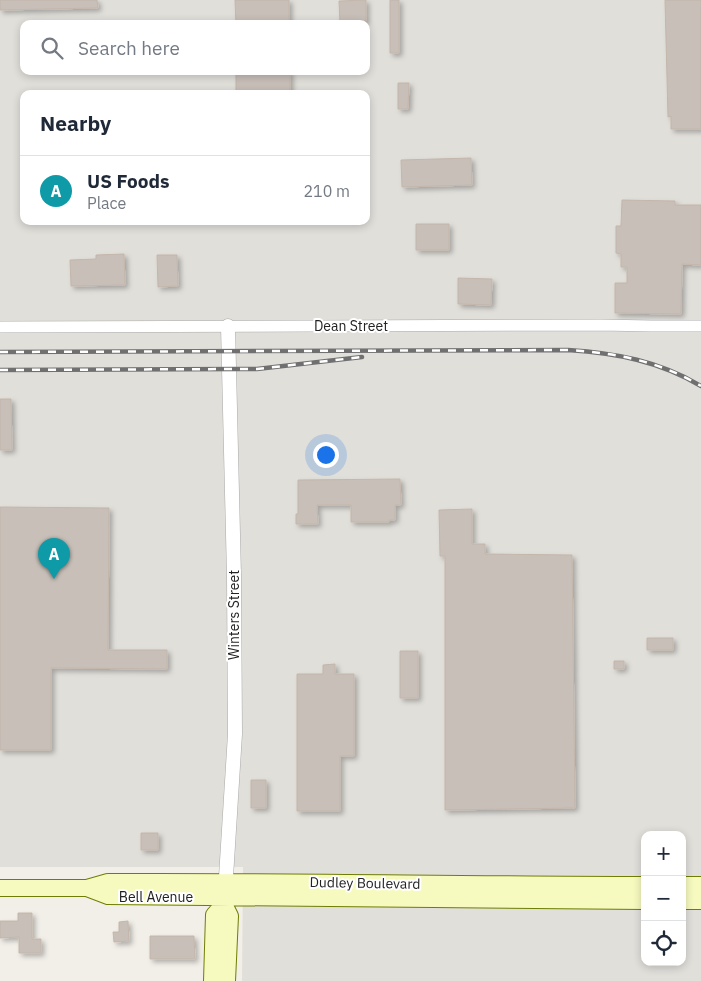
<!DOCTYPE html>
<meta charset="utf-8">
<style>
:root{--surface:#fff;--page:#f2f2f3;--text:#1f2937;--muted:#747a83;--line:#e0e1e3;--accent:#0b8043}
body{margin:0;font-family:"IBM Plex Sans",sans-serif;background:var(--page);color:var(--text)}
.controls{position:absolute;right:15px;bottom:15px;display:grid;overflow:hidden;border-radius:10px;box-shadow:0 2px 8px #0003}
.controls button{width:45px;height:45px;display:grid;place-items:center;padding:0;border:0;border-bottom:1px solid var(--line);background:var(--surface);color:var(--text);font:25px sans-serif}
.you{position:absolute;left:325px;top:454px;width:18px;height:18px;margin:-12px;border:4px solid #fff;border-radius:50%;background:#1a73e8;box-shadow:0 0 0 8px #1a73e833}
.badge{display:grid;place-items:center;width:32px;height:32px;border-radius:50%;background:var(--accent);color:#fff;font-size:16px;font-weight:700}
.pin{position:absolute;translate:-50% -41px;filter:drop-shadow(0 1px 2px #0008)}
.pin::after{content:'';position:absolute;top:26px;width:18px;height:15px;background:inherit;clip-path:polygon(0 0,100% 0,50% 100%)}
.list{margin:0;padding:0;list-style:none}
h2{display:flex;justify-content:space-between;align-items:center;height:65px;margin:0;padding:0 20px;font-size:21px}
h2 small{font-size:16px;font-weight:400;color:var(--muted)}
.list li{display:grid;grid-template-columns:32px 1fr auto;gap:15px;align-items:center;box-sizing:border-box;height:70px;padding:0 20px;border-top:1px solid var(--line)}
.list b{display:block;font-size:19px;white-space:nowrap}
.list p{margin:0;font-size:16px;white-space:nowrap;color:var(--muted)}
.list em{font-size:16px;font-style:normal;color:var(--muted)}
.icon{flex:none;width:28px;height:28px;fill:none;stroke:currentColor;stroke-width:2;stroke-linecap:round;stroke-linejoin:round}
.map{position:relative;flex:none;width:701px;height:981px;overflow:hidden}
.search{position:absolute;background:var(--surface);box-shadow:0 2px 8px #0003;left:20px;top:20px;width:350px;height:55px;display:flex;align-items:center;gap:12px;box-sizing:border-box;padding:0 18px;border-radius:10px;color:var(--muted);font-size:19px}
.panel{position:absolute;background:var(--surface);box-shadow:0 2px 8px #0003;left:20px;top:90px;width:350px;height:135px;border-radius:10px}
.map>svg:first-child{display:block}
.airport{fill:#e1dfda;fill-rule:evenodd}
.building{fill:#c7bfb8;stroke:#c4b6ab;filter:url(#shadow)}
.lines{fill:none;stroke-linecap:round;stroke-linejoin:round}
.minor-casing{stroke:#a9a9a9;stroke-width:12}
.tertiary-casing{stroke:#a9a9a9;stroke-width:15}
.secondary-casing{stroke:#707d05;stroke-width:18}
.minor{stroke:#fff;stroke-width:11}
.tertiary{stroke:#fff;stroke-width:14}
.secondary{stroke:#f7fabf;stroke-width:16}
.rail-casing{stroke:#707070;stroke-width:4.5}
.rail{stroke:#fff;stroke-width:2.5;stroke-dasharray:8;stroke-linecap:butt}
.labels{text-anchor:middle;dominant-baseline:central;stroke-width:4;stroke-linejoin:round;paint-order:stroke}
.street-label{font-size:14px;fill:#222;stroke:#fff}
</style>
<div class="map">
<svg width="701" height="981" viewBox="0 0 701 981">
<defs>
<filter id="shadow"><feDropShadow dx="3" dy="3" stdDeviation="2.5" flood-color="#0004"/></filter>
</defs>
<rect width="100%" height="100%" fill="#f2efe9"/>
<path class="airport" d="M0,0H701V981H242L243,867H0ZM24,24H366V71H24ZM24,94H366V221H24ZM645,835H682V962H645Z"/>
<path class="building" d="M0,0H97L98,8L0,10Z
M235,0H289V24H236Z
M366,0V21L340,22L339,1Z
M390,0H399V53H390Z
M665,0H701V129H671V116L668,117Z
M236,71H290V94H236Z
M398,83H409L408,109H398Z
M471,158L472,185L402,187L401,160Z
M622,200L675,201V205H701V265L682,264L681,314L615,313V283H627V267H621V254L616,253V226H621Z
M416,224H449V250H416Z
M124,254L125,285L71,286L70,260L96,259V255Z
M157,255H177L178,286L158,287Z
M458,278L492,279L491,305L458,304Z
M0,399H11L12,450H0Z
M400,479L401,505H395V520H389V522H351V505H317L318,524H296V514H298V480Z
M0,507L109,508L108,650H167V669L51,668V750H0Z
M472,509V544H485V554L572,555L575,808L445,810V556H440L439,510Z
M647,638H673V650H647Z
M400,651H418V698H400Z
M614,661H624V669H614Z
M335,664V674H354V756H340V811H297V674H323V665Z
M251,780H266V808H251Z
M141,833H158V850H141Z
M18,913H32V939H41V953H19V937L0,938V921H18Z
M128,921L129,941L114,942L113,932H119V922Z
M150,936H194L195,959H150Z"/>
<g class="lines">
<defs>
<path id="minor" d="M0,327L601,325L651,326H701"/>
<path id="tertiary" d="M225,893L235,734L234,576L228,326"/>
<path id="secondary" d="M682,885H701
M0,888H87L108,896L645,901
M87,888L108,882C287,881 466,885 645,885
M225,897L224,904L230,916L227,981
M682,901H701
M212,981L214,915L224,904"/>
</defs>
<use href="#minor" class="minor-casing"/>
<use href="#tertiary" class="tertiary-casing"/>
<use href="#secondary" class="secondary-casing"/>
<use href="#minor" class="minor"/>
<use href="#tertiary" class="tertiary"/>
<use href="#secondary" class="secondary"/>
<defs>
<path id="rail" d="M0,352L568,350C616,353 659,361 701,386
M0,370L240,369H257L362,357"/>
</defs>
<use href="#rail" class="rail-casing"/>
<use href="#rail" class="rail"/>
</g>
<g class="labels">
<g class="street-label">
<text x="351" y="326">Dean Street</text>
<text transform="translate(234 615) rotate(-90)">Winters Street</text>
<text transform="translate(365 883) rotate(1)">Dudley Boulevard</text>
<text x="156" y="897">Bell Avenue</text>
</g>
</g>
</svg>
<div class="controls">
<button>+</button>
<button>−</button>
<button><svg class="icon" aria-label="locate" viewBox="0 0 24 24"><circle cx="12" cy="12" r="6"/><path d="M12 2v4M12 18v4M2 12h4M18 12h4"/></svg></button>
</div>
<div class="you"></div>
<div class="pin badge" style="left:54px;top:579px;background:#0f9aa8">A</div>
<div class="search"><svg class="icon" aria-label="search" viewBox="0 0 24 24"><circle cx="10" cy="10" r="6"/><path d="M15 15l6 6"/></svg>Search here</div>
<section class="panel">
<h2>Nearby<small></small></h2>
<ul class="list">
<li><span class="badge" style="background:#0f9aa8">A</span><div><b>US Foods</b><p>Place</p></div><em>210 m</em></li>
</ul>
</section>
</div>
